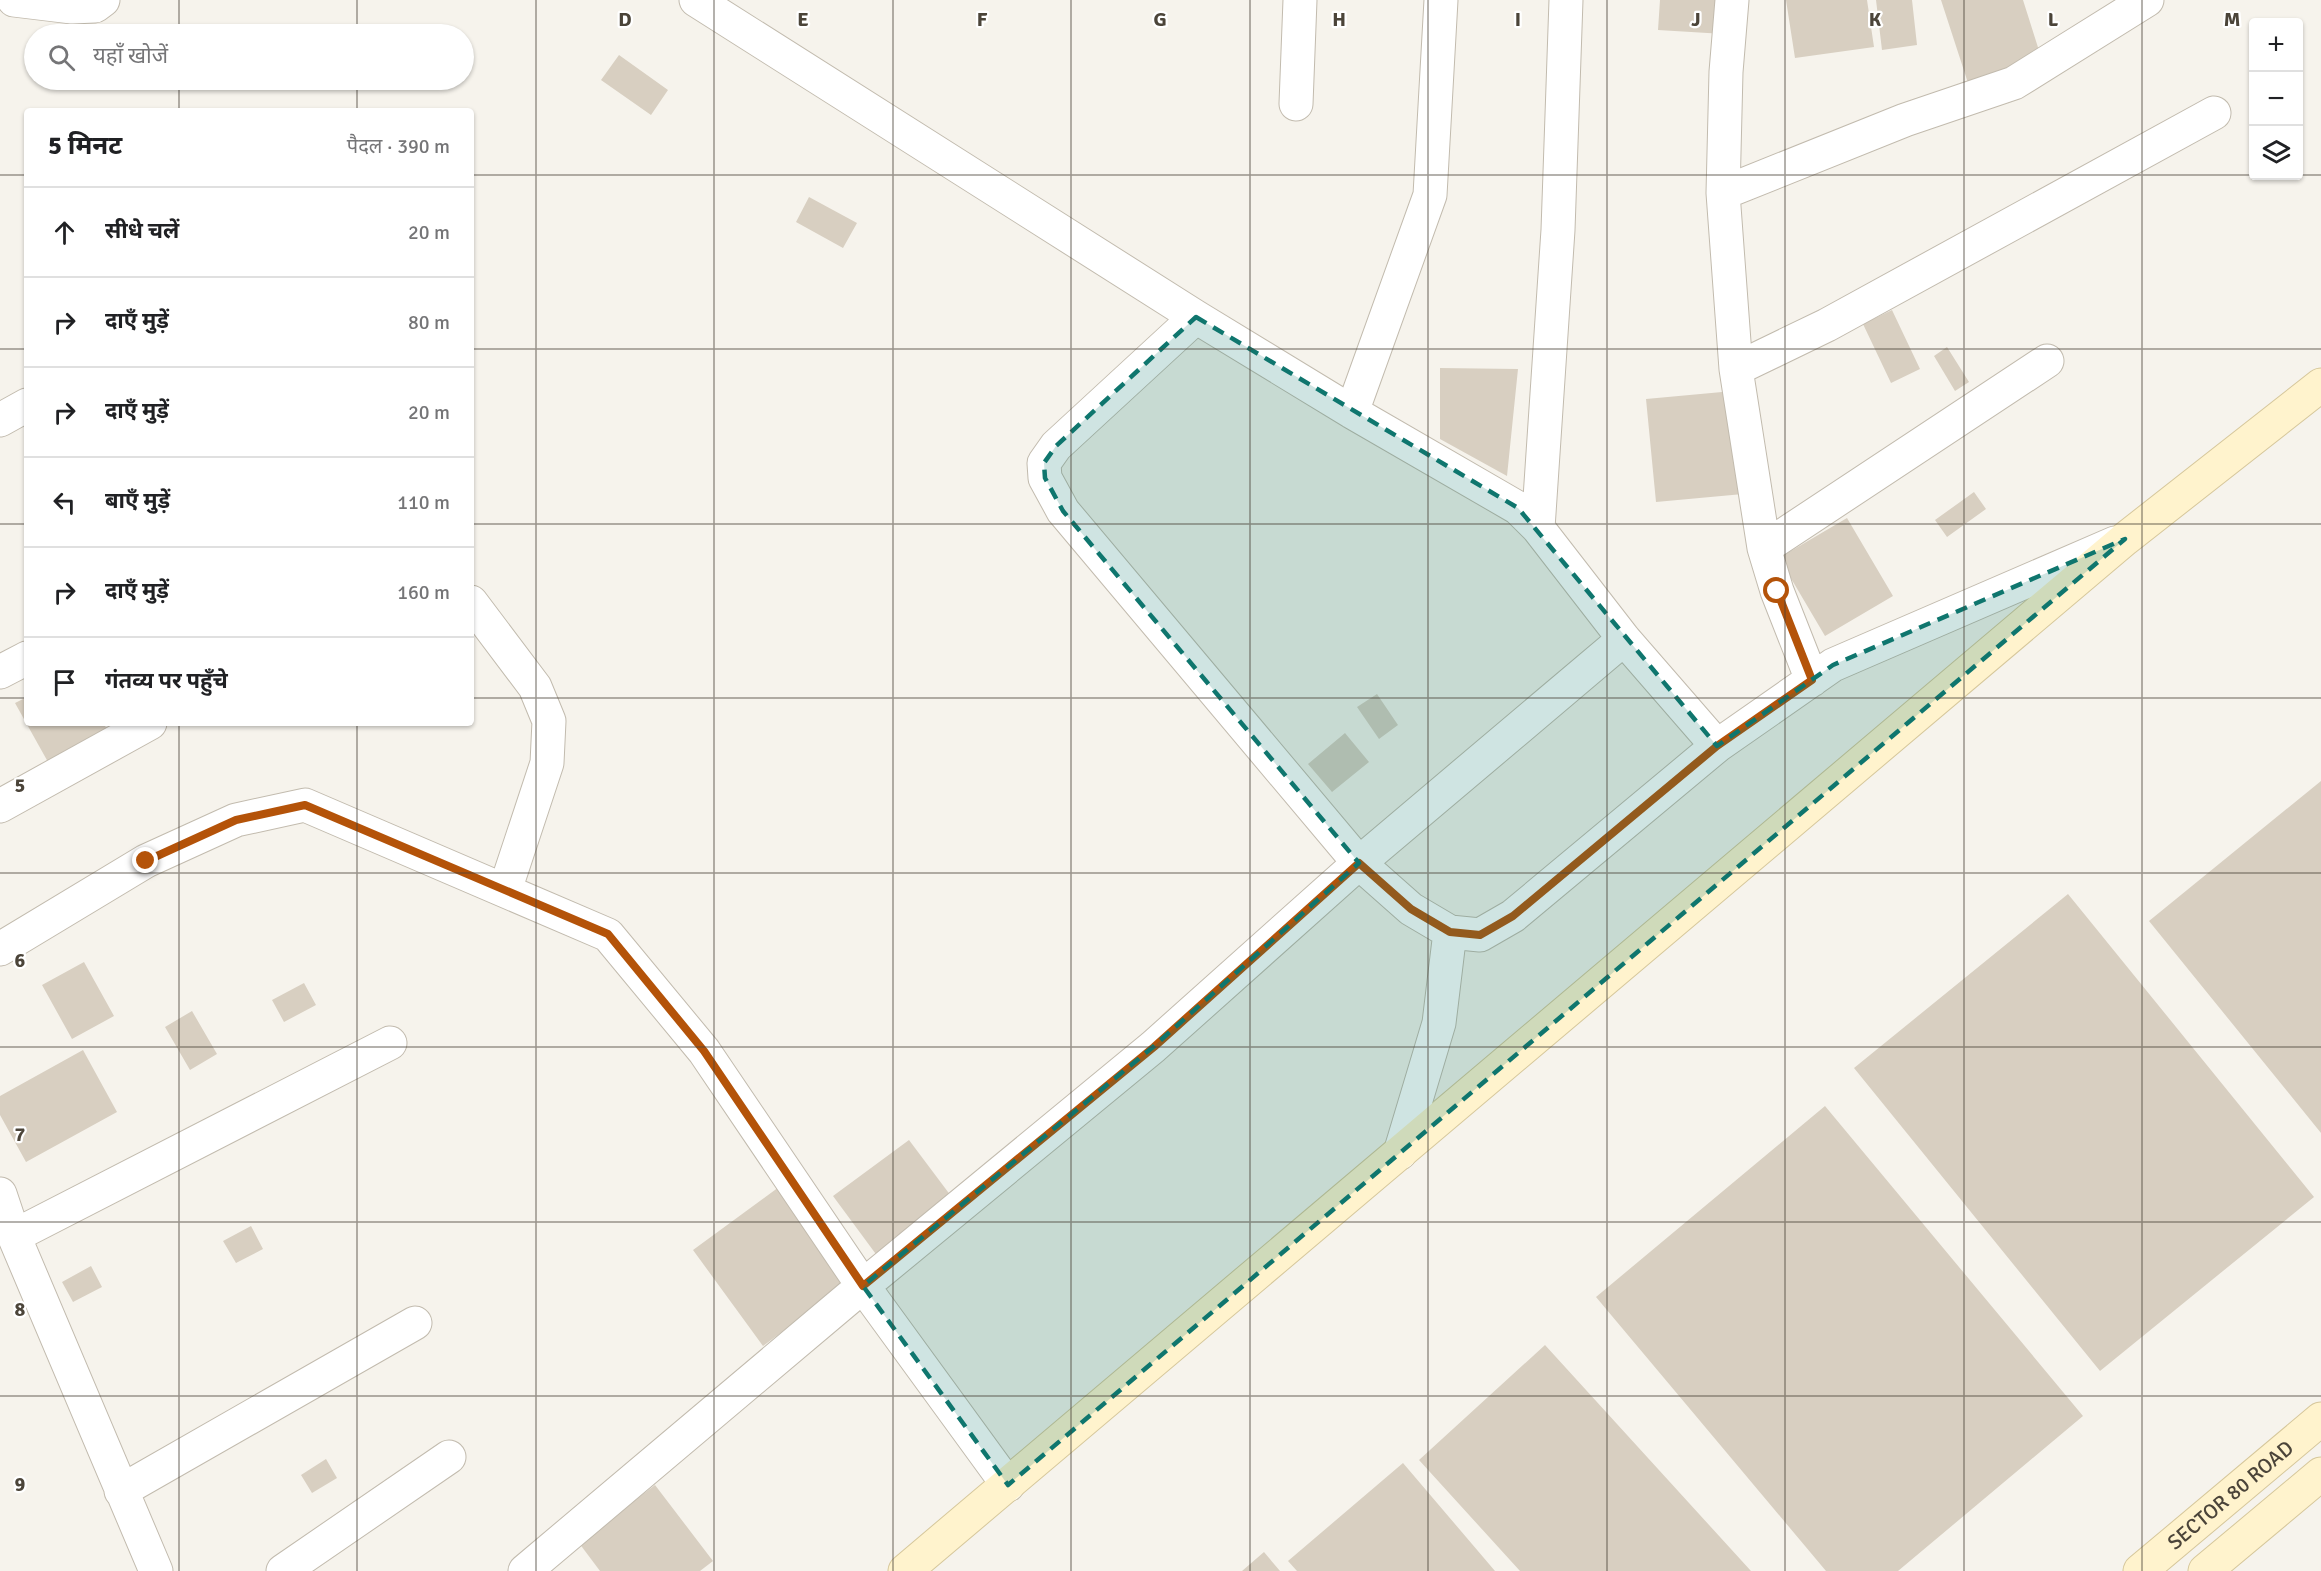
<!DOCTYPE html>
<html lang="hi">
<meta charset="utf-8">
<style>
:root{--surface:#fff;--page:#f2f2f2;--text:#202124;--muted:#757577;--line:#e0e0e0}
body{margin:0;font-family:Signika,"Noto Sans Devanagari",sans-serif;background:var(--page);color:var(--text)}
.controls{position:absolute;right:18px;top:18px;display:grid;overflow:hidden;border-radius:6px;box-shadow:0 2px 4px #0004}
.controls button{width:54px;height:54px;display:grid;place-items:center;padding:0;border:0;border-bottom:2px solid var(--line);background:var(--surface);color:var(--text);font:30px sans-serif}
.stop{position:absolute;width:18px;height:18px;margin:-14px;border:4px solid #b45309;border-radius:50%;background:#fff}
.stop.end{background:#b45309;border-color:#fff;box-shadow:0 2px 6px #0008}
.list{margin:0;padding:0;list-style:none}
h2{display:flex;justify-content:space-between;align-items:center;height:78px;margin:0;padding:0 24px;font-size:26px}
h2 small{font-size:20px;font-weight:400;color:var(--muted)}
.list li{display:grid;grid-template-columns:39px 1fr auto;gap:18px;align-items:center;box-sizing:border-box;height:90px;padding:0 24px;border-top:2px solid var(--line)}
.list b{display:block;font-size:22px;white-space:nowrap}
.list em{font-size:20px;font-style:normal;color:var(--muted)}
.icon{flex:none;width:33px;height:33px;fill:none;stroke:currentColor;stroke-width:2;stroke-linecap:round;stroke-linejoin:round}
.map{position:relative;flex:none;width:2321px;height:1571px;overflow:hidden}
.search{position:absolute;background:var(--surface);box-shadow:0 2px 4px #0004;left:24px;top:24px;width:450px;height:66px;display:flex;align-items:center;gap:15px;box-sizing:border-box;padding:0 21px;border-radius:33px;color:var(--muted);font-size:22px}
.panel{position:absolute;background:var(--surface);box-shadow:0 2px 4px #0004;left:24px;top:108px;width:450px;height:618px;border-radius:6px}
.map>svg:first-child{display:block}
.building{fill:#d8cfc1}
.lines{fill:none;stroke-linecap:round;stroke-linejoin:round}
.street-casing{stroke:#c2bbae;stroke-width:35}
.secondary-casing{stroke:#d6c79b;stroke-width:35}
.street{stroke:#fff;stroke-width:33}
.secondary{stroke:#fff3cd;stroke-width:33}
.route{stroke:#b45309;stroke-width:8}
.marked{fill:#0f766e;fill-opacity:0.2;stroke:#0f766e;stroke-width:4.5;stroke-dasharray:12 8;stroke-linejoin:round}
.grid{fill:none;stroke:#4b4439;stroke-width:1.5;stroke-opacity:0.55}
.labels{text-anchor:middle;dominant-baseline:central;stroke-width:4.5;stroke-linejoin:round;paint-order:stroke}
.street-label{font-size:21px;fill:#4b4439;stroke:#fff}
.grid-label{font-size:20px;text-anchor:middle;font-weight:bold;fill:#4b4439;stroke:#fff;stroke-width:4.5;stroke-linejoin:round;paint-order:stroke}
</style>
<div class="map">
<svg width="2321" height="1571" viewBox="0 0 2321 1571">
<rect width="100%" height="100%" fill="#f6f3ec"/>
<path class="building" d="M1660,0H1727L1724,34L1658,30Z
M1786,0H1867L1874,47L1795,58Z
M1876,0H1912L1917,45L1882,50Z
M1941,0H2023L2042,60L1968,83Z
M619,55L668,90L651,115L601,80Z
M809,197L857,223L843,248L796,222Z
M1892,310L1920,369L1891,383L1863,324Z
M1947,347L1969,382L1955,391L1934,356Z
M1440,368L1518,369L1507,476L1440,439Z
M1733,391L1743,494L1656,502L1646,399Z
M1974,492L1986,509L1947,537L1935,520Z
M1847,518L1893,596L1825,636L1779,558Z
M1377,694L1398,725L1379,739L1357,707Z
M27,697V723H103L107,729L48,762L15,703Z
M1345,733L1369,762L1332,792L1308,764Z
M2321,781V1133L2149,921Z
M2068,894L2314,1197L2100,1371L1854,1068Z
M84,962L114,1016L72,1039L42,985Z
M304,983L316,1005L284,1022L272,1000Z
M192,1011L217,1054L190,1070L165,1027Z
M83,1050L117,1112L26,1162L0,1115V1096Z
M1825,1106L2083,1416L1898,1571H1826L1596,1297Z
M909,1140L957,1204L881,1261L833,1196Z
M779,1187L849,1282L763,1346L693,1250Z
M251,1226L263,1249L236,1263L223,1241Z
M91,1266L102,1287L73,1302L62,1282Z
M1545,1345L1751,1571H1520L1419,1460Z
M326,1459L337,1478L312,1493L301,1475Z
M1403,1463L1495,1571H1297L1288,1561Z
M655,1485L713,1561L700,1571H600L579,1543Z
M1264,1552L1280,1571H1242Z"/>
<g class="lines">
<defs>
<path id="street" d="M14,0L72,7L95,6L103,0
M696,0L1196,317L1352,412L1518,508L1538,528L1624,639L1717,746
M1732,0L1726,72L1723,193L1736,369L1764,548L1777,591L1812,680
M1296,104L1300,0
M1723,193L1905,120L2014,83L2147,0
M1196,317L1056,446L1044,463L1045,478L1063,511L1359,863L1411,909L1450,932L1480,935L1513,916L1717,746L1833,665L2115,543
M1736,369L1827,325L2214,113
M1352,412L1430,195L1441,0
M0,420L27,405
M1538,528L1558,230L1566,0
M1764,548L2047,361
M471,602L535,687L549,721L547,763L505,890
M0,672L27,658
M0,806L150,723
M0,949L146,861L236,820L305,805L608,935L704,1051L863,1286L1008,1485
M1400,1153L1439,1023L1450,932
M0,1194L14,1236L156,1571
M14,1236L390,1043
M121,1491L415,1323
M283,1571L449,1457
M525,1571L863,1286L1153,1047L1359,863L1624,639"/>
<g id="secondary">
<path d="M905,1571L2125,539L2321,385"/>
<path id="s1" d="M2140,1571L2321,1419"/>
<path d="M2205,1571L2321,1474"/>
</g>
</defs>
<use href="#street" class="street-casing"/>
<use href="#secondary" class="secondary-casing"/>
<use href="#street" class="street"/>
<use href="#secondary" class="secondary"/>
</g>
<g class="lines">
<path class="route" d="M146,861L236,820L305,805L608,934L704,1051L863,1286L1154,1047L1359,863L1411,909L1450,932L1480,935L1513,916L1717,746L1812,680L1777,591"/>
</g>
<path class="marked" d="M1196,317L1518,508L1717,746L1833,665L2125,539L1008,1485L863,1286L1153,1047L1359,863L1063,511L1045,478L1044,463L1056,446Z"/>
<path class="grid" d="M179,0V34M357,0V34M536,0V1571M714,0V1571M893,0V1571M1071,0V1571M1250,0V1571M1428,0V1571M1607,0V1571M1785,0V1571M1964,0V1571M2142,0V1571M179,80V111M357,80V111M0,175H27M471,175H2254M2298,175H2321M0,349H27M471,349H2321M0,524H27M471,524H2321M0,698H27M471,698H2321M179,723V1571M357,723V1571M0,873H2321M0,1047H2321M0,1222H2321M0,1396H2321"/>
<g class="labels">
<g class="street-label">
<text stroke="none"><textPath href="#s1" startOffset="118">SECTOR 80 ROAD</textPath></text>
</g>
</g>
<g class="grid-label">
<text x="625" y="26">D</text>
<text x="803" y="26">E</text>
<text x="982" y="26">F</text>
<text x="1160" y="26">G</text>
<text x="1339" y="26">H</text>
<text x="1518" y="26">I</text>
<text x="1696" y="26">J</text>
<text x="1875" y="26">K</text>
<text x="2053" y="26">L</text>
<text x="2232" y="26">M</text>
<text x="20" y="792">5</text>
<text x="20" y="967">6</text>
<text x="20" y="1141">7</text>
<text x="20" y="1316">8</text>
<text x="20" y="1491">9</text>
</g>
</svg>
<div class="controls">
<button>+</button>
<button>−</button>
<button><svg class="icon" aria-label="layers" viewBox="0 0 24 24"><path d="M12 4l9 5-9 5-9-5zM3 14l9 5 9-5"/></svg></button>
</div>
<div class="stop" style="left:1777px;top:591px"></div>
<div class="stop end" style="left:146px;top:861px"></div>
<div class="search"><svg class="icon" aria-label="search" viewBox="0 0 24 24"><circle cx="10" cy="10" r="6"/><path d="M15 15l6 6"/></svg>यहाँ खोजें</div>
<section class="panel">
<h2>5 मिनट<small>पैदल · 390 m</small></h2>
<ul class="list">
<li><svg class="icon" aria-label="ahead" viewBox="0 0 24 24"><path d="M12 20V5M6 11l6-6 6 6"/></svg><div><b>सीधे चलें</b></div><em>20 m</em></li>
<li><svg class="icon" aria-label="right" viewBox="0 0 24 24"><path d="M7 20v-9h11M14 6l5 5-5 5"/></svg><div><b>दाएँ मुड़ें</b></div><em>80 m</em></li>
<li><svg class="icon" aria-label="right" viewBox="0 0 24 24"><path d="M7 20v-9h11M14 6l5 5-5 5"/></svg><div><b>दाएँ मुड़ें</b></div><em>20 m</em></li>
<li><svg class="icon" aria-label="left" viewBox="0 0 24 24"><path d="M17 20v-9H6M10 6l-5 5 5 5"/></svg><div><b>बाएँ मुड़ें</b></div><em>110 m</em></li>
<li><svg class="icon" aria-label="right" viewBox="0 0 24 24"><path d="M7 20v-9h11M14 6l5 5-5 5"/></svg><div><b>दाएँ मुड़ें</b></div><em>160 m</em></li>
<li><svg class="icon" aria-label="arrive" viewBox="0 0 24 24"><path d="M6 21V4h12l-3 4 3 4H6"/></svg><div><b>गंतव्य पर पहुँचे</b></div></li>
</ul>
</section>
</div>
